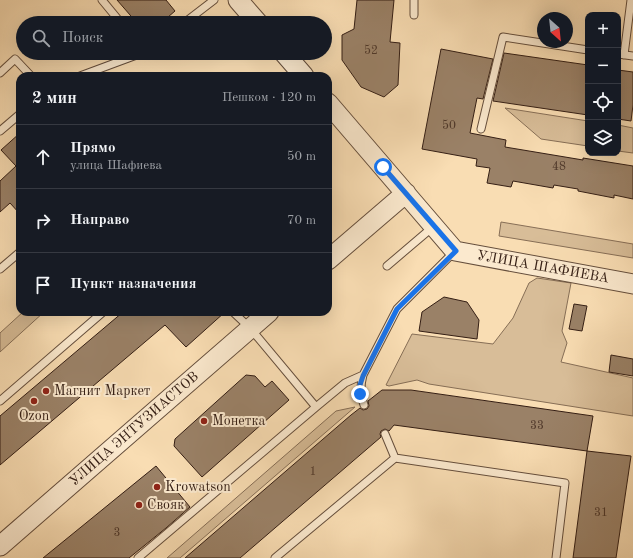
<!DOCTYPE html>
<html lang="ru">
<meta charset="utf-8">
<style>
:root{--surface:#171b24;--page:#242831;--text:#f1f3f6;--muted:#9ea1a6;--line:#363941}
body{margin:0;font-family:"Old Standard TT",serif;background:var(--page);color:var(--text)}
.controls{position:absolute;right:12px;top:12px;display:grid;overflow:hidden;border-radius:8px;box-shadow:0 4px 16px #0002}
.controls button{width:36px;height:36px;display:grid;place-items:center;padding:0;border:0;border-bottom:1px solid var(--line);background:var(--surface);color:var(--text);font:20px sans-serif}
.compass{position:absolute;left:537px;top:12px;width:36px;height:36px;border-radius:50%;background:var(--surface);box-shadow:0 4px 16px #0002;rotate:153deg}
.stop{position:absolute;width:12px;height:12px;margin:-9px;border:3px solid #1a73e8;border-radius:50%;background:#fff}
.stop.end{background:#1a73e8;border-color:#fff;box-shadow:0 1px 4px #0008}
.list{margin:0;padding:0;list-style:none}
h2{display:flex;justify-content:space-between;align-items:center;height:52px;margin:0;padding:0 16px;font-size:17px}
h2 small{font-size:13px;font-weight:400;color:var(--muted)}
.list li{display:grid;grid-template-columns:26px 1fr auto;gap:12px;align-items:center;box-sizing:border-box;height:64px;padding:0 16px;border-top:1px solid var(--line)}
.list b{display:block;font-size:15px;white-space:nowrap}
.list p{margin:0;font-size:13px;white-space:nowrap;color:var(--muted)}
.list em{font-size:13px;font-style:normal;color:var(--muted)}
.icon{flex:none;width:22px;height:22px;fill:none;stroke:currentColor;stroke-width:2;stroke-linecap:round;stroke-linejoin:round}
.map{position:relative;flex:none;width:633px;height:558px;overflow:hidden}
.search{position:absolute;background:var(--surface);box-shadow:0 4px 16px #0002;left:16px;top:16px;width:316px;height:44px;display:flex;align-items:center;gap:10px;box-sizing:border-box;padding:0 14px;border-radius:22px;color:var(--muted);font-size:15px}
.panel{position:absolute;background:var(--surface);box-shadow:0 4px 16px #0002;left:16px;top:72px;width:316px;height:244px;border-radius:12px}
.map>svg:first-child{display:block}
.green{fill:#d8bd98;stroke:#866e56}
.building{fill:#9a8167;stroke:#341e14}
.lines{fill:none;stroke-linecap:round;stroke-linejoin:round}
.service-casing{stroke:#654e3c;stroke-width:9}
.tertiary-casing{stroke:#654e3c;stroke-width:21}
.service{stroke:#fbe9ce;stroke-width:7}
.tertiary{stroke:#fbe9ce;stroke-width:19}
.route{stroke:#1a73e8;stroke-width:5}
.poi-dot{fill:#8f2418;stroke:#fbe9ce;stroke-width:1.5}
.labels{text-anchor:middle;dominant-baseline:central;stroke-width:4;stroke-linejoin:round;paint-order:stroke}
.number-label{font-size:12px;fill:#4e3729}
.street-label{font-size:14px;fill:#341e14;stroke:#fbe9ce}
.poi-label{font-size:14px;fill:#341e14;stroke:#fbe9ce;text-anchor:start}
</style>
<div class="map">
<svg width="633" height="558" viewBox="0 0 633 558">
<rect width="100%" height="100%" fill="#f9ddb3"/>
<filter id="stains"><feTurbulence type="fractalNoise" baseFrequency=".005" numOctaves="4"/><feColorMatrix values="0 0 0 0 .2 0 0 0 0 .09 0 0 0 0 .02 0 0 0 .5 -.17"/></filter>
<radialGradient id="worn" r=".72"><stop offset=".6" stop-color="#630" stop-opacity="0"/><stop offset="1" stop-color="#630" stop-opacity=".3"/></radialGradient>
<path class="green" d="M505,108L588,121V146L541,139Z
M618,125L633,128V153L618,151Z
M501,222L633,244V258L499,236Z
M537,278L571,283L562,331L567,343L561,362L633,378V416L429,384L417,380L389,386L386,385L412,334L493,344L513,318L529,283Z
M23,312H44L0,352V333Z
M355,407L180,558H167L336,411Z"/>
<path class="building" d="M117,0H166L175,11L161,23H137Z
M357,0H394L390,42L400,43L398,85L384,97L361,87L342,60V35L354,29Z
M441,49L493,59L483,99L477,98L470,133L506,140L505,147L583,160V158L633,166V199L614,195V198L578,191V189L554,185L553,188L513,181L511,187L487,183L490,168L476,166L477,159L422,149Z
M504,53L588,65V115L493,101Z
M618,70L633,72V105L631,121L618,119Z
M20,133V214L10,203L0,212V181L16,166L1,150Z
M444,297L467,302L479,320L477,339L419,331L422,312Z
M574,304L587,306L582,331L569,329Z
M123,312H225L186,347L165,325L0,465V416Z
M611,355L633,359V376L609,372Z
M246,375L255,376L265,387L272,381L289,400L202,477L174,446L175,439Z
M382,390H411L593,416L587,451L394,425L389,431L385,429L381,431L380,434L381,437L240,558H185L351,415L360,408L363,410L367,409L369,406L368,401Z
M587,451L631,456L616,558H573Z
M156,466L190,507L166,528L129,558H43Z"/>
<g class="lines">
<defs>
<path id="service" d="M102,0L121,23
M414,0V15
M184,23L214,0
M618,54L633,56
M624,55L631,0
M0,73L15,59L31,76
M80,76L142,53
M481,129L503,37L588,50
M0,131L20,114
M387,266L434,226
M0,269L20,252
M233,312L250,328L316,407L345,383L363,375
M0,401L103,312
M364,405C360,394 360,387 363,375L397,309L455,251
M385,434L395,458
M138,558L316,407
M275,558L395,458L565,483L556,558"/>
<path id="tertiary" d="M238,0L258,23
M284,53L304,76
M328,103L455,251L633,284
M328,260L406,193
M0,546L269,312"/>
</defs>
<use href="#service" class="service-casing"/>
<use href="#tertiary" class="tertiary-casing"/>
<use href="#service" class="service"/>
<use href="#tertiary" class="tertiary"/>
</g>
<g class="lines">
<path class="route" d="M360,394V385L363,376L397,309L456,251L383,167"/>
</g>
<g class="poi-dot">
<circle cx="46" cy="391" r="4"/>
<circle cx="34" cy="401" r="4"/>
<circle cx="204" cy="421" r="4"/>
<circle cx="157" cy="487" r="4"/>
<circle cx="139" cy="505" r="4"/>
</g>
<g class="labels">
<g class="number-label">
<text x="371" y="51">52</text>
<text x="449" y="126">50</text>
<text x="559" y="167">48</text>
<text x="537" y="426">33</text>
<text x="313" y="472">1</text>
<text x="601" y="513">31</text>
<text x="117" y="533">3</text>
</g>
<g class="street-label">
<text transform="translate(543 267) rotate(10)">УЛИЦА ШАФИЕВА</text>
<text transform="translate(134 429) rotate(-41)">УЛИЦА ЭНТУЗИАСТОВ</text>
</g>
<g class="poi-label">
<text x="54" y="391">Магнит Маркет</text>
<text x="34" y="416" text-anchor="middle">Ozon</text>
<text x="212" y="421">Монетка</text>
<text x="165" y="487">Krowatson</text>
<text x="147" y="505">Свояк</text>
</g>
</g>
<rect width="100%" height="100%" filter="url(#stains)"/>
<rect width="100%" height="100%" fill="url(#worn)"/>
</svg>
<div class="controls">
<button>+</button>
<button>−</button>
<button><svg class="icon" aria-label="locate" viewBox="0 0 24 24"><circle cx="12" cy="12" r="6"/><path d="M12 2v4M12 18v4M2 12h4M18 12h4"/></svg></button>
<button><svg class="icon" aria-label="layers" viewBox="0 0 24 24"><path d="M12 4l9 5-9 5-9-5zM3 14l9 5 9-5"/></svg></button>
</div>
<svg class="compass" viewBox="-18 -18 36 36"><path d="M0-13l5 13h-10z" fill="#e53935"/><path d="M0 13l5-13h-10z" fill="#9ea1a6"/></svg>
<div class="stop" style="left:383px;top:167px"></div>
<div class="stop end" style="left:360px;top:394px"></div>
<div class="search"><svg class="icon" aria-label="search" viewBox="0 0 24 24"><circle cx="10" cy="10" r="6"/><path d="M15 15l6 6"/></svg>Поиск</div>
<section class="panel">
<h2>2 мин<small>Пешком · 120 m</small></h2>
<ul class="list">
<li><svg class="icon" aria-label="ahead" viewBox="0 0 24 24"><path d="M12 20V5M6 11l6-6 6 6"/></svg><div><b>Прямо</b><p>улица Шафиева</p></div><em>50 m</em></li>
<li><svg class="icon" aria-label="right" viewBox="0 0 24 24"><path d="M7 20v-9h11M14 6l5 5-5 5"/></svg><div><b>Направо</b></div><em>70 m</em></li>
<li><svg class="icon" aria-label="arrive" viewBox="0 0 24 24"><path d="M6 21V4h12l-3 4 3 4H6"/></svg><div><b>Пункт назначения</b></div></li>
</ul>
</section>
</div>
